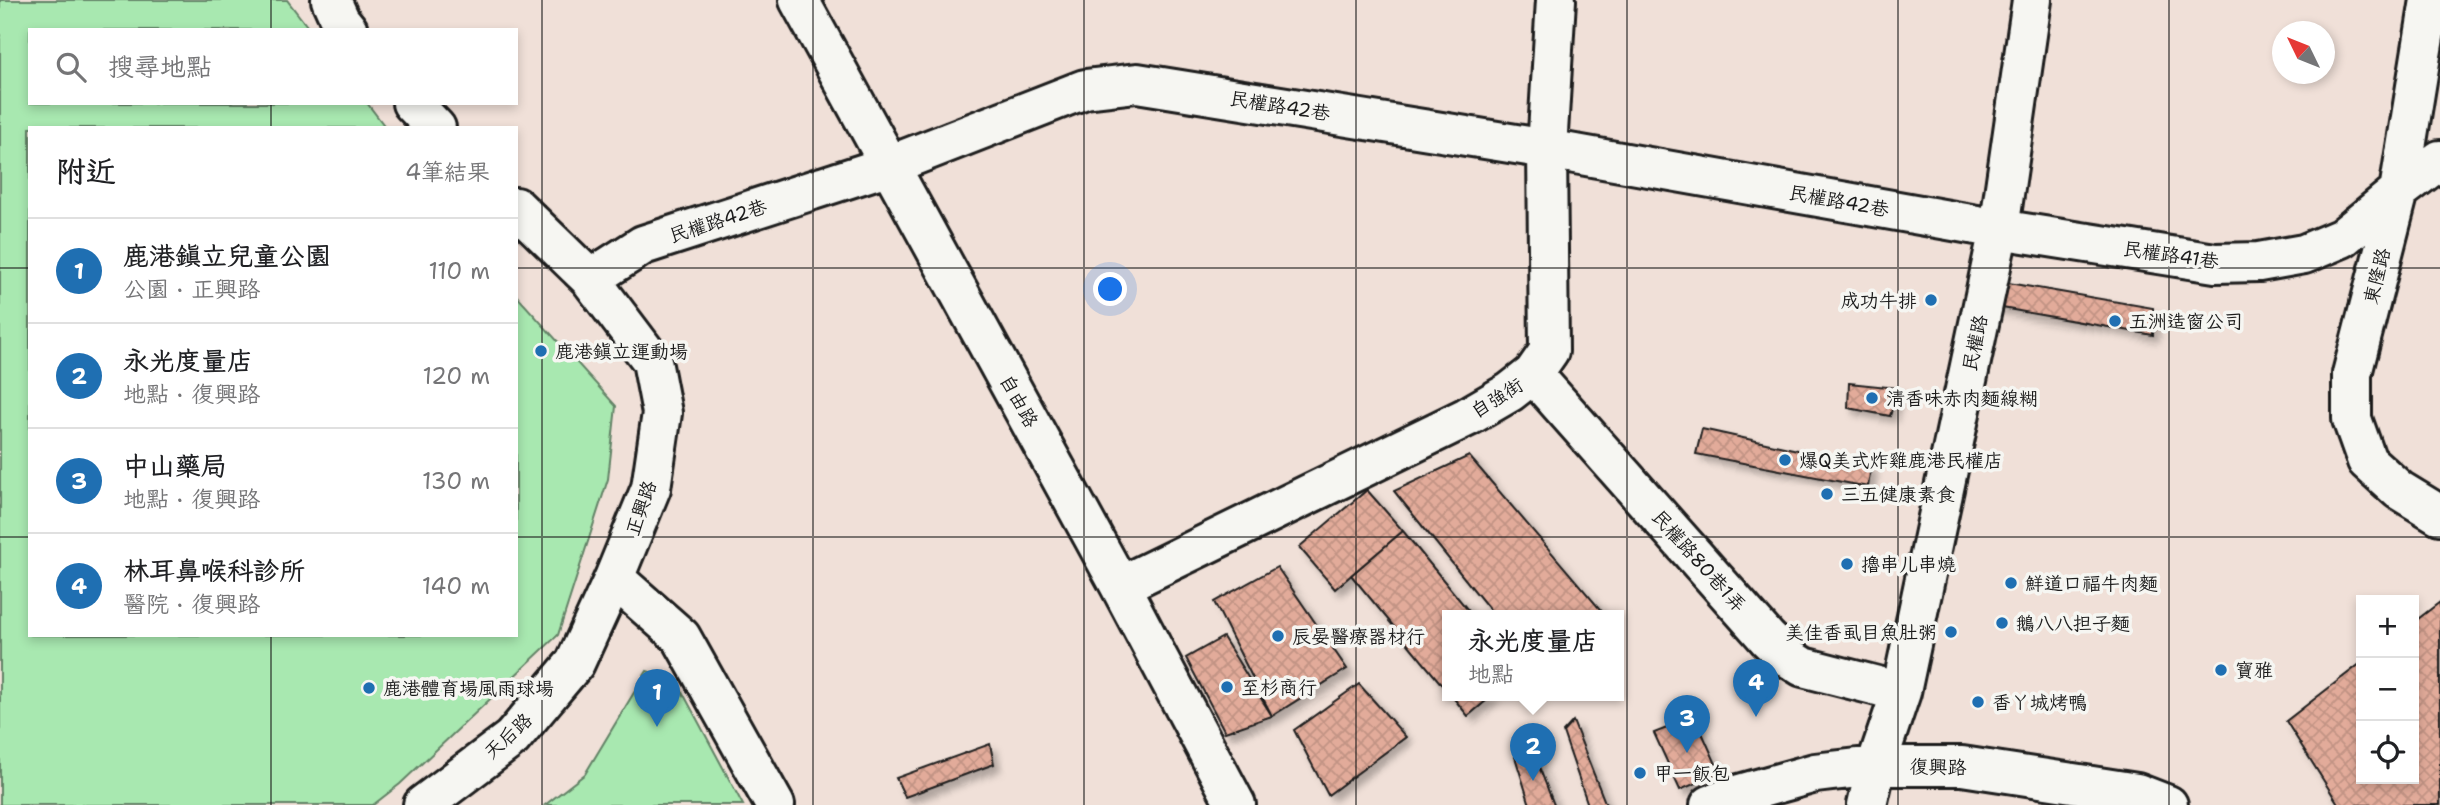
<!DOCTYPE html>
<html lang="zh-TW">
<meta charset="utf-8">
<style>
:root{--surface:#fff;--page:#f6f6f6;--text:#202124;--muted:#757577;--line:#e0e0e0;--accent:#1f6fb2}
body{margin:0;font-family:"Shantell Sans","LXGW WenKai TC",sans-serif;background:var(--page);color:var(--text)}
.controls{position:absolute;right:21px;bottom:21px;display:grid;overflow:hidden;border-radius:0px;box-shadow:0 4px 10px #0003}
.controls button{width:63px;height:63px;display:grid;place-items:center;padding:0;border:0;border-bottom:2px solid var(--line);background:var(--surface);color:var(--text);font:35px sans-serif}
.compass{position:absolute;left:2272px;top:21px;width:63px;height:63px;border-radius:50%;background:var(--surface);box-shadow:0 4px 10px #0003;rotate:313deg}
.you{position:absolute;left:1111px;top:290px;width:24px;height:24px;margin:-18px;border:5px solid #fff;border-radius:50%;background:#1a73e8;box-shadow:0 0 0 10px #1a73e833}
.badge{display:grid;place-items:center;width:46px;height:46px;border-radius:50%;background:var(--accent);color:#fff;font-size:23px;font-weight:700}
.pin{position:absolute;translate:-50% -58px;filter:drop-shadow(0 2px 4px #0008)}
.pin::after{content:'';position:absolute;top:37px;width:24px;height:21px;background:inherit;clip-path:polygon(0 0,100% 0,50% 100%)}
.popup{position:absolute;left:1442px;top:610px;width:182px;height:91px;box-sizing:border-box;display:grid;place-content:center;border-radius:0px;background:var(--surface);filter:drop-shadow(0 2px 5px #0005);font-size:23px;white-space:nowrap;color:var(--muted)}
.popup b{font-size:26px;color:var(--text)}
.popup::after{content:'';position:absolute;left:50%;top:100%;margin-left:-14px;border:14px solid transparent;border-top-color:var(--surface)}
.list{margin:0;padding:0;list-style:none}
h2{display:flex;justify-content:space-between;align-items:center;height:91px;margin:0;padding:0 28px;font-size:30px}
h2 small{font-size:23px;font-weight:400;color:var(--muted)}
.list li{display:grid;grid-template-columns:46px 1fr auto;gap:21px;align-items:center;box-sizing:border-box;height:105px;padding:0 28px;border-top:2px solid var(--line)}
.list b{display:block;font-size:26px;white-space:nowrap}
.list p{margin:0;font-size:23px;white-space:nowrap;color:var(--muted)}
.list em{font-size:23px;font-style:normal;color:var(--muted)}
.icon{flex:none;width:38px;height:38px;fill:none;stroke:currentColor;stroke-width:2;stroke-linecap:round;stroke-linejoin:round}
.map{position:relative;flex:none;width:2440px;height:805px;overflow:hidden}
.search{position:absolute;background:var(--surface);box-shadow:0 4px 10px #0003;left:28px;top:28px;width:490px;height:77px;display:flex;align-items:center;gap:18px;box-sizing:border-box;padding:0 24px;border-radius:0px;color:var(--muted);font-size:26px}
.panel{position:absolute;background:var(--surface);box-shadow:0 4px 10px #0003;left:28px;top:126px;width:490px;height:511px;border-radius:0px}
.map>svg:first-child{display:block}
.park{fill:#a8e8b0;stroke:#628266;stroke-width:2}
.building{fill:url(#building-cross-hatch);stroke:#1c1c1c;stroke-width:2;filter:url(#shadow)}
.lines{fill:none;stroke-linecap:round;stroke-linejoin:round}
.minor-casing{stroke:#1c1c1c;stroke-width:44}
.minor{stroke:#f6f6f2;stroke-width:38}
.grid{fill:none;stroke:#1c1c1c;stroke-width:2;stroke-opacity:0.55}
.poi-dot{fill:#1f6fb2;stroke:#f6f6f2;stroke-width:2.5}
.labels{text-anchor:middle;dominant-baseline:central;stroke-width:7;stroke-linejoin:round;paint-order:stroke}
.street-label{font-size:19px;fill:#1c1c1c;stroke:#f6f6f2}
.poi-label{font-size:19px;fill:#1c1c1c;stroke:#f6f6f2;text-anchor:start}
</style>
<div class="map">
<svg width="2440" height="805" viewBox="0 0 2440 805">
<defs>
<pattern id="building-cross-hatch" width="8" height="8" patternUnits="userSpaceOnUse" patternTransform="scale(1.75)"><rect width="8" height="8" fill="#e2ab9a"/><path d="M0 0l8 8M0 8l8-8" fill="none" stroke="#c19384"/></pattern>
<filter id="shadow"><feDropShadow dx="6" dy="6" stdDeviation="3.5" flood-color="#0004"/></filter>
</defs>
<rect width="100%" height="100%" fill="#f0e0d8"/>
<filter id="ink" filterUnits="userSpaceOnUse"><feTurbulence type="fractalNoise" baseFrequency=".0143" numOctaves="2"/><feDisplacementMap in="SourceGraphic" scale="14" xChannelSelector="R" yChannelSelector="G"/><feConvolveMatrix kernelMatrix="1 2 1 2 8 2 1 2 1" color-interpolation-filters="sRGB"/></filter>
<g filter="url(#ink)">
<path class="park" d="M0,0H287L310,30H30V103H367L386,128H30V635H516V295L616,406L608,479L558,635L400,784L373,805H0Z
M647,671L676,680L743,805H545L585,774Z"/>
<path class="building" d="M1997,281L2153,308V335L1991,306Z
M1849,383L1898,388L1890,416L1848,408Z
M1702,429L1871,466L1868,487L1696,454Z
M1469,456L1605,615H1494L1394,491Z
M1367,490L1403,531L1335,589L1299,547Z
M1403,531L1472,615H1447V691L1351,575Z
M1277,567L1347,669L1272,716L1214,602Z
M2440,602V805H2339L2286,721L2361,663V779H2414V622Z
M1223,637L1272,716L1225,732L1186,658Z
M1359,684L1406,737L1328,795L1294,730Z
M1451,695H1493L1468,716Z
M1695,717L1720,773L1680,790L1654,733Z
M1573,721L1606,805H1588L1563,732Z
M990,744L994,764L905,797L896,778Z
M1531,746L1554,805H1530L1515,757Z"/>
<g class="lines">
<defs>
<path id="minor" d="M331,0L340,20L348,30
M799,0L1120,586L1236,805
M2430,0L2399,191L2352,374V419L2367,461L2399,490L2440,515
M412,103L436,128
M590,279L643,245L890,165L1085,89L1137,83L1547,149L1999,229L2215,263L2259,262L2304,254L2342,238L2399,191L2440,160
M1533,374L1768,639L1787,657L1803,667L1901,692
M614,578L681,637L775,805
M1120,586L1467,417L1510,392L1533,374L1549,351L1547,149L1556,0
M423,805L512,738L575,663L614,578L651,488L662,413L652,361L590,279L516,207
M1710,805L1736,795L1815,773L1876,766H1962L2137,793L2168,805
M1867,805L1876,766L1901,692L1999,229L2032,0"/>
</defs>
<use href="#minor" class="minor-casing"/>
<use href="#minor" class="minor"/>
</g>
</g>
<path class="grid" d="M271,0V30M542,0V805M813,0V805M1084,0V805M1356,0V805M1627,0V805M1898,0V805M2169,0V805M271,103V128M0,268H30M516,268H2440M0,537H30M516,537H2440M271,635V805"/>
<g class="poi-dot">
<circle cx="1931" cy="300" r="7"/>
<circle cx="2115" cy="321" r="7"/>
<circle cx="541" cy="351" r="7"/>
<circle cx="1872" cy="398" r="7"/>
<circle cx="1785" cy="460" r="7"/>
<circle cx="1827" cy="494" r="7"/>
<circle cx="1847" cy="564" r="7"/>
<circle cx="2011" cy="583" r="7"/>
<circle cx="2002" cy="623" r="7"/>
<circle cx="1951" cy="632" r="7"/>
<circle cx="1278" cy="636" r="7"/>
<circle cx="2221" cy="670" r="7"/>
<circle cx="1227" cy="687" r="7"/>
<circle cx="369" cy="688" r="7"/>
<circle cx="1978" cy="702" r="7"/>
<circle cx="1640" cy="773" r="7"/>
</g>
<g class="labels">
<g class="street-label">
<text transform="translate(1280 106) rotate(9)">民權路42巷</text>
<text transform="translate(1839 201) rotate(10)">民權路42巷</text>
<text transform="translate(718 221) rotate(-18)">民權路42巷</text>
<text transform="translate(2171 255) rotate(8)">民權路41巷</text>
<text transform="translate(2377 276) rotate(-76)">東隆路</text>
<text transform="translate(1975 343) rotate(-78)">民權路</text>
<text transform="translate(1497 398) rotate(-32)">自強街</text>
<text transform="translate(1019 401) rotate(61)">自由路</text>
<text transform="translate(641 508) rotate(-71)">正興路</text>
<text transform="translate(1699 561) rotate(48)">民權路80巷1弄</text>
<text transform="translate(508 736) rotate(-43)">天后路</text>
<text transform="translate(1938 767) rotate(1)">復興路</text>
</g>
<g class="poi-label">
<text x="1917" y="300" text-anchor="end">成功牛排</text>
<text x="2129" y="321">五洲造窗公司</text>
<text x="555" y="351">鹿港鎮立運動場</text>
<text x="1886" y="398">清香味赤肉麵線糊</text>
<text x="1799" y="460">爆Q美式炸雞鹿港民權店</text>
<text x="1841" y="494">三五健康素食</text>
<text x="1861" y="564">擼串儿串燒</text>
<text x="2025" y="583">鮮道口福牛肉麵</text>
<text x="2016" y="623">鵝八八担子麵</text>
<text x="1937" y="632" text-anchor="end">美佳香虱目魚肚粥</text>
<text x="1292" y="636">辰晏醫療器材行</text>
<text x="2235" y="670">寶雅</text>
<text x="1241" y="687">至杉商行</text>
<text x="383" y="688">鹿港體育場風雨球場</text>
<text x="1992" y="702">香ㄚ城烤鴨</text>
<text x="1654" y="773">甲一飯包</text>
</g>
</g>
</svg>
<div class="controls">
<button>+</button>
<button>−</button>
<button><svg class="icon" aria-label="locate" viewBox="0 0 24 24"><circle cx="12" cy="12" r="6"/><path d="M12 2v4M12 18v4M2 12h4M18 12h4"/></svg></button>
</div>
<svg class="compass" viewBox="-18 -18 36 36"><path d="M0-13l5 13h-10z" fill="#e53935"/><path d="M0 13l5-13h-10z" fill="#757577"/></svg>
<div class="you"></div>
<div class="pin badge" style="left:657px;top:727px">1</div>
<div class="pin badge" style="left:1533px;top:781px">2</div>
<div class="popup"><b>永光度量店</b>地點</div>
<div class="pin badge" style="left:1687px;top:753px">3</div>
<div class="pin badge" style="left:1756px;top:717px">4</div>
<div class="search"><svg class="icon" aria-label="search" viewBox="0 0 24 24"><circle cx="10" cy="10" r="6"/><path d="M15 15l6 6"/></svg>搜尋地點</div>
<section class="panel">
<h2>附近<small>4筆結果</small></h2>
<ul class="list">
<li><span class="badge">1</span><div><b>鹿港鎮立兒童公園</b><p>公園 · 正興路</p></div><em>110 m</em></li>
<li><span class="badge">2</span><div><b>永光度量店</b><p>地點 · 復興路</p></div><em>120 m</em></li>
<li><span class="badge">3</span><div><b>中山藥局</b><p>地點 · 復興路</p></div><em>130 m</em></li>
<li><span class="badge">4</span><div><b>林耳鼻喉科診所</b><p>醫院 · 復興路</p></div><em>140 m</em></li>
</ul>
</section>
</div>
